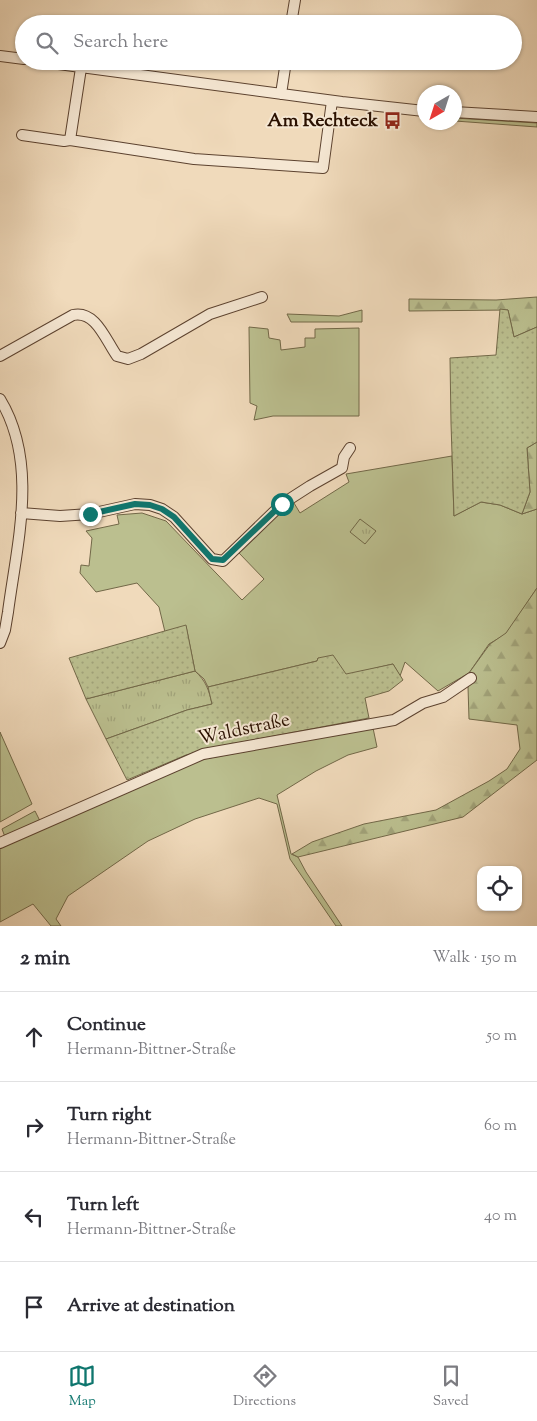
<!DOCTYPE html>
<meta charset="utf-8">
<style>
:root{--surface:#fff;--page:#f2f2f3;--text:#2b2b33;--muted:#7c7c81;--line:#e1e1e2;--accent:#0f766e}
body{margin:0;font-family:"Sorts Mill Goudy",serif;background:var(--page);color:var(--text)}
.controls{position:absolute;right:15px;bottom:15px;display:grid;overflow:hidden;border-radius:10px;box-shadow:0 1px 4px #0004}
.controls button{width:45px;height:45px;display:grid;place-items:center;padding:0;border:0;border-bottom:1px solid var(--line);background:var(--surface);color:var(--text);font:25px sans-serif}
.compass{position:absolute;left:417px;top:85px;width:45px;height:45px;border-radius:50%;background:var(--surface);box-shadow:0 1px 4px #0004;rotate:219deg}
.stop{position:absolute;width:15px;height:15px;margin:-11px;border:4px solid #0f766e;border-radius:50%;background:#fff}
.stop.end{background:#0f766e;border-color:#fff;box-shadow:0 1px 5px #0008}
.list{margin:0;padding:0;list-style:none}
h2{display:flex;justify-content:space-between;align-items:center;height:65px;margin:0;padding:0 20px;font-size:21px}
h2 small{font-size:16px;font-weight:400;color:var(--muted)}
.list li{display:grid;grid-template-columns:32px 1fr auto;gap:15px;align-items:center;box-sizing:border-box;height:90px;padding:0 20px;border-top:1px solid var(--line)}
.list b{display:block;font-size:19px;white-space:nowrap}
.list p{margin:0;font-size:16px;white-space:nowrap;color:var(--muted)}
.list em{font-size:16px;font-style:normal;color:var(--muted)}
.icon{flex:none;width:28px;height:28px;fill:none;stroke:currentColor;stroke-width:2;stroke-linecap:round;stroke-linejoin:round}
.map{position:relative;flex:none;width:537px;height:926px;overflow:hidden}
.search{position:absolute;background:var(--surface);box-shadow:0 1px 4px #0004;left:15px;right:15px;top:15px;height:55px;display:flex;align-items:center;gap:12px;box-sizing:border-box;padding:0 18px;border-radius:28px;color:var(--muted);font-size:19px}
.sheet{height:425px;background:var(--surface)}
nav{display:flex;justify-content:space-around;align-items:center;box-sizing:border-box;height:70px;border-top:1px solid var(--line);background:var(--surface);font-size:14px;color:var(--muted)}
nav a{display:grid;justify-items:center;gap:2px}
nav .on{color:var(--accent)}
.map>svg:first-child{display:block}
.grass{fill:#bbbf8f;stroke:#726848}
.forest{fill:url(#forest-firs);stroke:#726848}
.park{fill:url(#park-tufts);stroke:#726848}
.garden{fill:url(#garden-dots);stroke:#726848}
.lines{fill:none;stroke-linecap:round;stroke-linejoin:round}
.minor-casing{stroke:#5c422f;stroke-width:12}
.minor{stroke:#f5e7d3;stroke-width:10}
.route{stroke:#0f766e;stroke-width:6}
.labels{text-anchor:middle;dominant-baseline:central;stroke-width:4;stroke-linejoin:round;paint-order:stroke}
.poi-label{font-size:19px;font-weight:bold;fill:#2a1000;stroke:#f5e7d3;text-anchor:end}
.street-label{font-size:19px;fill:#2a1000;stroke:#f5e7d3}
</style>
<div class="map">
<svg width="537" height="926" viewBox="0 0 537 926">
<defs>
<pattern id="forest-firs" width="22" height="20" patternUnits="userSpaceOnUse" patternTransform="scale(1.25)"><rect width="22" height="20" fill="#bbbf8f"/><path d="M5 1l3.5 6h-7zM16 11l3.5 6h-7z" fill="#a1a37a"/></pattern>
<pattern id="park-tufts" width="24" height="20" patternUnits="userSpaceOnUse" patternTransform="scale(1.25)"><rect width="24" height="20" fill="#bbbf8f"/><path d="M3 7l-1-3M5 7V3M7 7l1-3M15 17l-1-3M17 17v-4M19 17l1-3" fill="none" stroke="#a1a37a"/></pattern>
<pattern id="garden-dots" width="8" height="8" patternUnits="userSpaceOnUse" patternTransform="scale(1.25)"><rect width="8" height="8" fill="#bbbf8f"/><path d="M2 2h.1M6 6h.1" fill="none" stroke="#a1a37a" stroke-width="1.8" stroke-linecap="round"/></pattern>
</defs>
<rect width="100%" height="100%" fill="#f0dabb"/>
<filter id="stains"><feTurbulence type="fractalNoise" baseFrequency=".004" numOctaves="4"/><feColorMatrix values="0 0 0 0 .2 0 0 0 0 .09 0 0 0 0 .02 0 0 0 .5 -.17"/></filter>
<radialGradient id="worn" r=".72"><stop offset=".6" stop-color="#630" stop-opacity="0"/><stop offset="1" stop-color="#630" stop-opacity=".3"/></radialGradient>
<path class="grass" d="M454,118L537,123V127L455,121Z
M362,310V322H291L287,314L339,316Z
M249,327L268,329L269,338L280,340L281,350L305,347V338H315V329L359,328V416H273L254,420L257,406L250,403Z
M452,456L454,516L481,502L500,505L522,514L537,509V588L506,634L489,644L469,673L438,691L405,662L400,676L393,664L346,675L318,658L317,661L208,687L204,679L195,671L186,626L165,632L159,607L137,583L96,592L80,573L81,565L89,566L92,538L86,531L119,524L117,515L142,513L166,521L242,600L264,579L239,553L277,516L294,503L300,513L349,482L346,474Z
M373,728L377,747L348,755L316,771L277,795L291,854L298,857L306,872L342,926H336L290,859L277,804L259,798L195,819L148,841L68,896L56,919L61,926H51L33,904L0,922V846L199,760Z
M0,732L32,804L0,822Z
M35,811L40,821L5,837L2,829Z"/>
<path class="forest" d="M537,297V327L514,337L508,310L409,311V299L496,300Z
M537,442V509L522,514L530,492L527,448Z
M537,588V760L463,817L298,857L292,854L312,842L364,824L436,810L489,781L507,769L520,749L517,725L469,719L468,687L474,680L469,673L490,644L506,633Z"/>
<path class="park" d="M360,519L376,531L365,544L350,532Z
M195,671C206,681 209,690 212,704L187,710L106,739L86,699Z"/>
<path class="garden" d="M500,309L508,310L514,337L537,327V442L527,448L530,492L522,514L500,505L481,502L454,516L451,423L450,358L496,355Z
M186,625L195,671L86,699L69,658Z
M333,655L346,674L393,664L403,680L389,691L365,698L369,718L226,745L186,755L127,780L106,739L187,710L212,704L208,687L317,661L318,658Z"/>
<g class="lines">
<defs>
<path id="minor" d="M291,24L295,0
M0,56L24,59
M36,61L342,102L424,111
M281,94L286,61
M454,112L537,117
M22,135L64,141L70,140L194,159L323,168L332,101
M70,140L81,68
M0,356L73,315C96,310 106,341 117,356L128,359L141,354L210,314L262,297
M0,399C39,463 17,543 8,612L5,630L0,643
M21,513L60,516L90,514L135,504L150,505L162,509L174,517L212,559L223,561L282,504L310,486L342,468L344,457L350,448
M0,843L203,754L394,720L423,703L443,697L471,678"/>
</defs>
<use href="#minor" class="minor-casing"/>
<use href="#minor" class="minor"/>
</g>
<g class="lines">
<path class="route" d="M90,514L135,504L150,505L162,509L174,517L212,559L223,560L282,504"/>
</g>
<defs>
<symbol id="bus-bare" viewBox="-9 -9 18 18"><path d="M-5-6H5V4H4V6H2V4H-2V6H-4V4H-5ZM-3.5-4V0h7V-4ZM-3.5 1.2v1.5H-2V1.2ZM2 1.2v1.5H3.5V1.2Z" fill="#8f2418" stroke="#f5e7d3" stroke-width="2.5" paint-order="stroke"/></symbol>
</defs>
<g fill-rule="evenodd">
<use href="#bus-bare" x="380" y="108" width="25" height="25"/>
</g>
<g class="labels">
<g class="poi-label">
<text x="378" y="121">Am Rechteck</text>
</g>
<g class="street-label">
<text transform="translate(244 730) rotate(-12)">Waldstraße</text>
</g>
</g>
<rect width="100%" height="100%" filter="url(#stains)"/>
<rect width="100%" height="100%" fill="url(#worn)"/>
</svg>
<div class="controls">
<button><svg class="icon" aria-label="locate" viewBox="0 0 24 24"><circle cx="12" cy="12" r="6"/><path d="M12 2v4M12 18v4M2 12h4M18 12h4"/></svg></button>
</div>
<svg class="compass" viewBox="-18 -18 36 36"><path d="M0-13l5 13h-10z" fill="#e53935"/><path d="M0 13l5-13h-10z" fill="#7c7c81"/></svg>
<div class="stop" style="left:282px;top:504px"></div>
<div class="stop end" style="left:90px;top:514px"></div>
<div class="search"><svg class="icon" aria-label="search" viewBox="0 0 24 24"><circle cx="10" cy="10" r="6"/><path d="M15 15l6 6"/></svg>Search here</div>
</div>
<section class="sheet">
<h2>2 min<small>Walk · 150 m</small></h2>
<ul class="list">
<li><svg class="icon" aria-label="ahead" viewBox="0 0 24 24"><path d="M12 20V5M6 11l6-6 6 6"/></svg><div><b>Continue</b><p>Hermann-Bittner-Straße</p></div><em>50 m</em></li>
<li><svg class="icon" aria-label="right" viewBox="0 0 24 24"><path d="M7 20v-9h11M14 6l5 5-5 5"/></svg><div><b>Turn right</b><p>Hermann-Bittner-Straße</p></div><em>60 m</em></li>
<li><svg class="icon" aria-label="left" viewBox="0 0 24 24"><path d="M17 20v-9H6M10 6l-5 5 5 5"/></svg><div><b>Turn left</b><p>Hermann-Bittner-Straße</p></div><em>40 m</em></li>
<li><svg class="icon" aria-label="arrive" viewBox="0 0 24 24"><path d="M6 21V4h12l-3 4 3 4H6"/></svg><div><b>Arrive at destination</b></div></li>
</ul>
</section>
<nav>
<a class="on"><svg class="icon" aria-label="map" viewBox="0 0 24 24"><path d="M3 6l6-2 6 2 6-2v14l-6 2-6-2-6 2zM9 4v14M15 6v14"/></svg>Map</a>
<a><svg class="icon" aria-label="directions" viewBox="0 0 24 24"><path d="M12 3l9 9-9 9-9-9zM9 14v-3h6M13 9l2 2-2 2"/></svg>Directions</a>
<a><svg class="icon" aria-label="saved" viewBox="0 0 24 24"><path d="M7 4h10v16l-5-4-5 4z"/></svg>Saved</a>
</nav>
